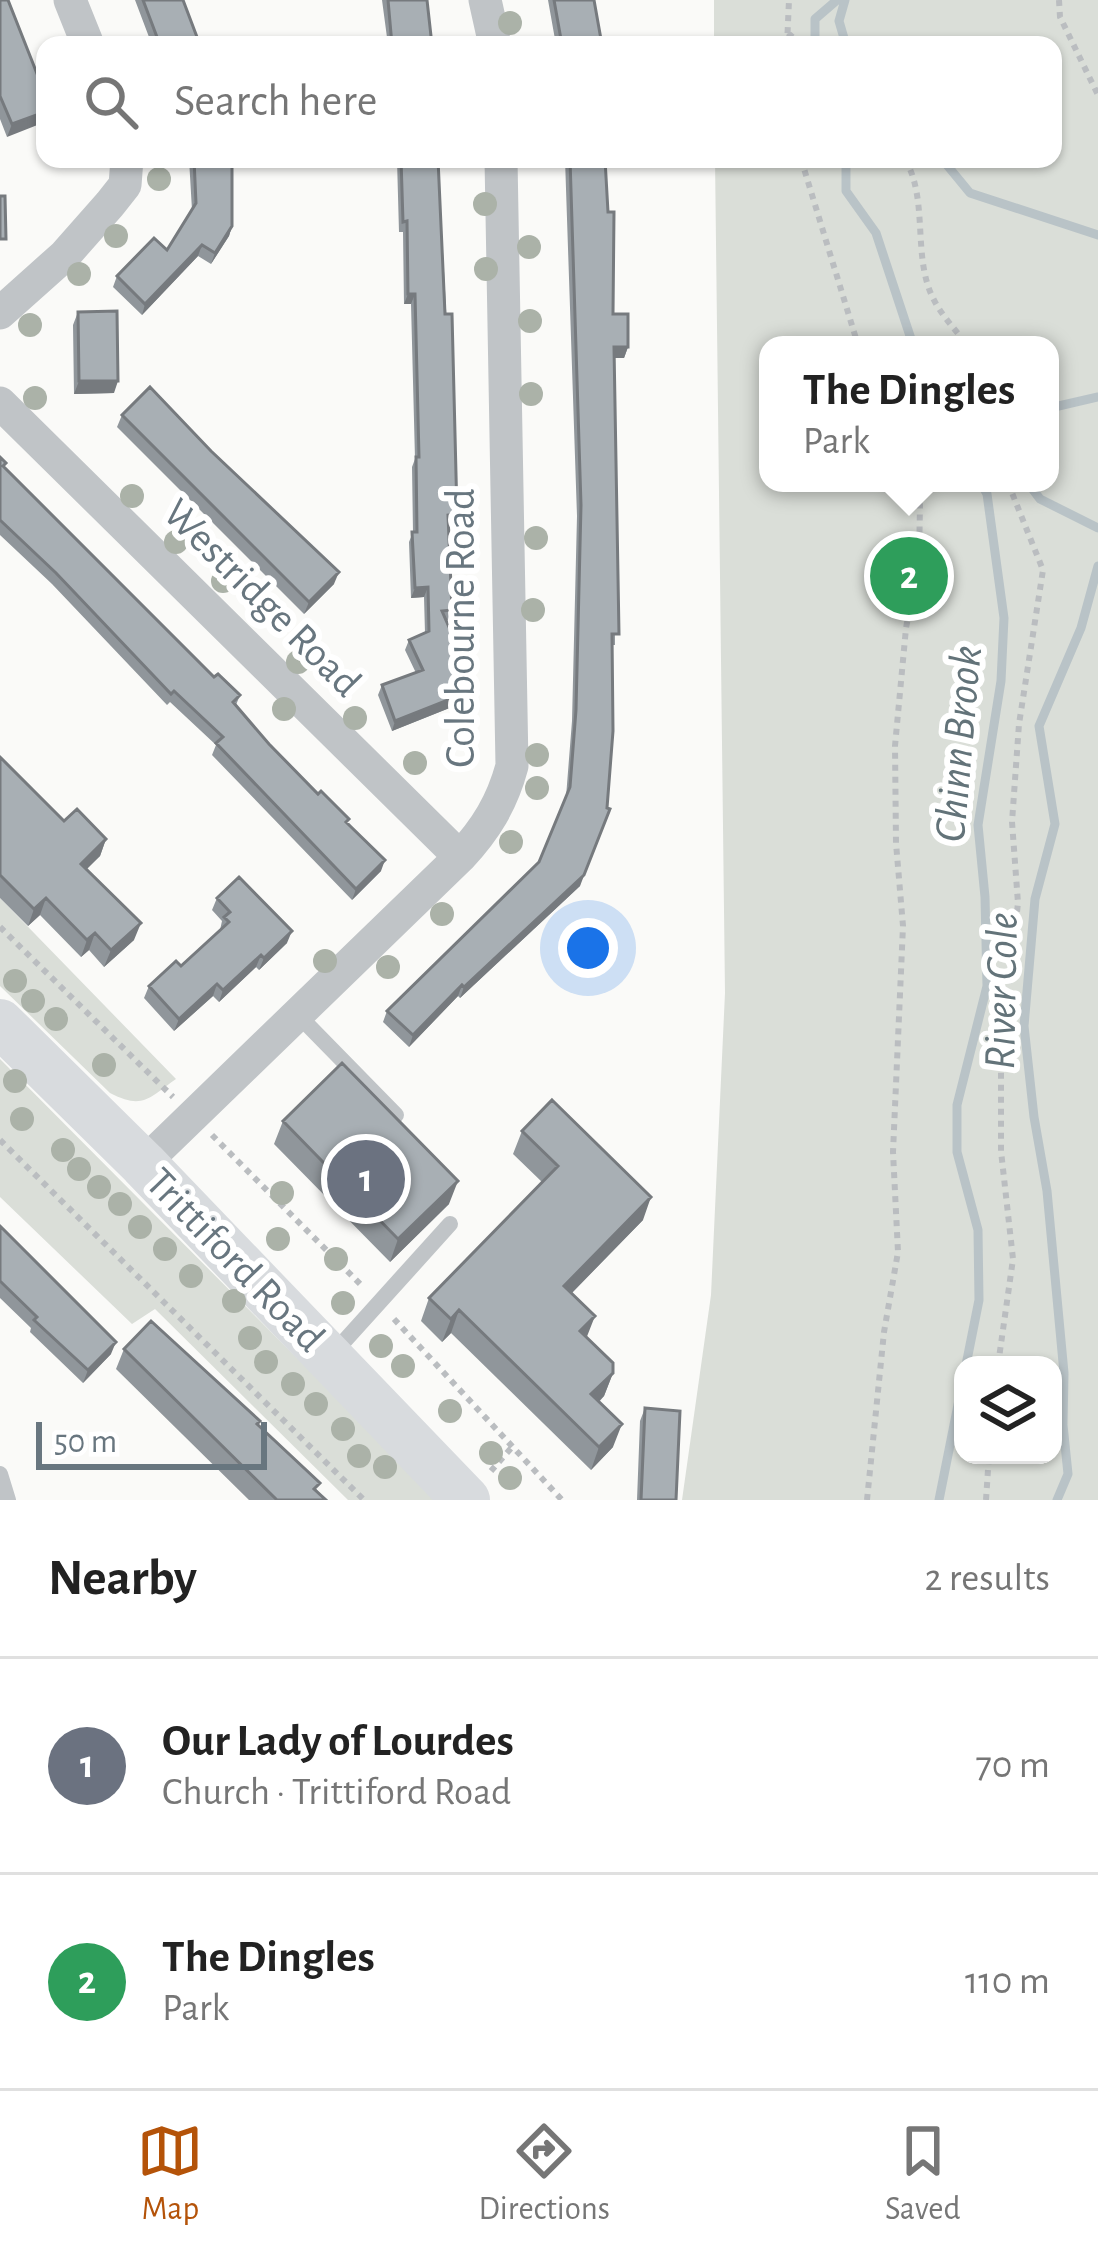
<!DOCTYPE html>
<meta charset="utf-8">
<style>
:root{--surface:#fff;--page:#f2f2f2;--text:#222;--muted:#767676;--line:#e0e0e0;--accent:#b45309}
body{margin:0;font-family:"Alegreya Sans",sans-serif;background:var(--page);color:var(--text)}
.controls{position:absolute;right:36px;bottom:36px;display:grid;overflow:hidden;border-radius:24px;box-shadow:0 3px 9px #0004}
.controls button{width:108px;height:108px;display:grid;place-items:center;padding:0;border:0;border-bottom:3px solid var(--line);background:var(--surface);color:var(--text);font:60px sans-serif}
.scale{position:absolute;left:36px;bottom:30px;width:231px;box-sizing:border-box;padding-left:12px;border:6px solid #68767f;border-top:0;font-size:33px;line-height:42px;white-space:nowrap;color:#68767f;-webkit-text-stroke:9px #fff;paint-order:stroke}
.you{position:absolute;left:588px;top:948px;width:42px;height:42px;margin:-30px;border:9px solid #fff;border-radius:50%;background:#1a73e8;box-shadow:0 0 0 18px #1a73e833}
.badge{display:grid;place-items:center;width:78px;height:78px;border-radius:50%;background:var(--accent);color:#fff;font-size:39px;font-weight:700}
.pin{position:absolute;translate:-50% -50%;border:6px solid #fff;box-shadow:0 3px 12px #0006}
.popup{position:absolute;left:759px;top:336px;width:300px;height:156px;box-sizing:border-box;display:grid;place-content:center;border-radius:24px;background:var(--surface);filter:drop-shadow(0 3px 9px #0005);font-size:39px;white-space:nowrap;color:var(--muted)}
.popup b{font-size:45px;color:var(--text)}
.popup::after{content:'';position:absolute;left:50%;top:100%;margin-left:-24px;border:24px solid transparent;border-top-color:var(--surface)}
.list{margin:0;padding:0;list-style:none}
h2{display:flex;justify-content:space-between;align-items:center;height:156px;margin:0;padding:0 48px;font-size:51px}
h2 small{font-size:39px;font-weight:400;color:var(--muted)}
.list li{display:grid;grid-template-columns:78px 1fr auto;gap:36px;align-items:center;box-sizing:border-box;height:216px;padding:0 48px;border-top:3px solid var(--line)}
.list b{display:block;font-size:45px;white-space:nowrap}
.list p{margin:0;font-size:39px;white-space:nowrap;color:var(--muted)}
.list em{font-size:39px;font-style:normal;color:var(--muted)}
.icon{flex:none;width:66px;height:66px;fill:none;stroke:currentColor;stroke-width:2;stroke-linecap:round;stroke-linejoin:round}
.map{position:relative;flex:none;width:1098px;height:1500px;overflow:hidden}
.search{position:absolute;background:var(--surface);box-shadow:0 3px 9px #0004;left:36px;right:36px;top:36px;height:132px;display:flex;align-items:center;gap:30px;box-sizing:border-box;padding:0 42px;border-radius:24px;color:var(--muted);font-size:45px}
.sheet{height:588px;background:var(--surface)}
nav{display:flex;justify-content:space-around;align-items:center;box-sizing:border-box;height:168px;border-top:3px solid var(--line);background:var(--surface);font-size:33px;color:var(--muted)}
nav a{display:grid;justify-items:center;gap:6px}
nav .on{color:var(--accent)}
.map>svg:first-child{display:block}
.green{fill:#daded8;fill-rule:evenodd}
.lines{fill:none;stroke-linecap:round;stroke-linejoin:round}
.stream{stroke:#b9c3c7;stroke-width:9}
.path{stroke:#babdc0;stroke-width:6;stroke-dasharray:6 6;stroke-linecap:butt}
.lane{stroke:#c0c4c7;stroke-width:16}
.street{stroke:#c0c4c7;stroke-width:33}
.secondary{stroke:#d8dbde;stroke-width:48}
.tree{fill:#abb2a8}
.wall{fill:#90969b}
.shaded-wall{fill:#767a7e}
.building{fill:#a8afb4;stroke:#767a7e;stroke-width:3}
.labels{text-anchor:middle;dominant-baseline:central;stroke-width:12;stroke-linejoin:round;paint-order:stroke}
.street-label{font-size:42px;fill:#68767f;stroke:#fff}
.water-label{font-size:45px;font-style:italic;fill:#637379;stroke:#fff}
</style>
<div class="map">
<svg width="1098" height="1500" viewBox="0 0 1098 1500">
<rect width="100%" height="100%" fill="#fafaf8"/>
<path class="green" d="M714,0H1098V1500H682L711,1295L725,993L715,159H1053V45H714ZM768,345H1050V483H768ZM963,1365H1053V1455H963Z
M0,898L176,1079C149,1098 143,1110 110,1093L0,986Z
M0,1059L438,1500H348L155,1309L132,1324L0,1197Z"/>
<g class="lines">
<path class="stream" d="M845,0L839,21L846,45
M815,45V19L837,0
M846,159V191L876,233L913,345
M942,159L970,193L1098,235
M1050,408L1098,397
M1028,483L1040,499L1098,528
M966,1365L979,1300L978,1230L957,1152V1105L987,986L985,897L978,825L1001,681L1004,618L987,494L981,483
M939,1500L963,1380
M1057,1500L1068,1474L1063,1425L1064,1373L1047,1191L1034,1117L1024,1026L1035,899L1055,824L1039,726L1081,628L1098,566"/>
<path class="path" d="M1059,0L1060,17L1098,95
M788,33L802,45
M787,45L789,0
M801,159L858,345
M905,159C929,200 912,256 933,298C941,315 956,330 967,345
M0,927L173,1097
M212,1135L364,1288
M0,1140L364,1500
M394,1319L562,1500
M998,1365L1013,1259L1001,1151V1054L1018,903L1012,822L1019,724L1043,570L1008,483
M491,1471L512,1447
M867,1500L884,1332L898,1252L893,1152L903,926L896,843L895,746L906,628L919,560L920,505L911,483
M986,1500L989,1455"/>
<path class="lane" d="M298,1015L396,1115
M330,1357L450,1224
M0,1474L8,1500"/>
<path class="street" d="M70,0L88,45
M485,0L495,45
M0,313L65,255L110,204L125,185L127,159
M0,403L460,857
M143,1164L460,857C486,829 502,803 512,766L501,159"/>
<path class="secondary" d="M0,1023L143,1164L466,1500"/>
</g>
<g class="tree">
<circle cx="510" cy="23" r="12"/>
<circle cx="159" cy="179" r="12"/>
<circle cx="485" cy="204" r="12"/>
<circle cx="116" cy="236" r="12"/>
<circle cx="529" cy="247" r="12"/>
<circle cx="486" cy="269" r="12"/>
<circle cx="79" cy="274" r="12"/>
<circle cx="530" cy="321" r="12"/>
<circle cx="30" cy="325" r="12"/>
<circle cx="531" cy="394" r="12"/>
<circle cx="35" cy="398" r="12"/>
<circle cx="132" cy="496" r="12"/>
<circle cx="536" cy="538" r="12"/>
<circle cx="176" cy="542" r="12"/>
<circle cx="223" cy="581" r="12"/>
<circle cx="533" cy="610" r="12"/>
<circle cx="298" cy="662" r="12"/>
<circle cx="284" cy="709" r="12"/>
<circle cx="355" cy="718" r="12"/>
<circle cx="537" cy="755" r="12"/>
<circle cx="415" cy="763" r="12"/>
<circle cx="537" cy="788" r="12"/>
<circle cx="511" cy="842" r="12"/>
<circle cx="442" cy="914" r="12"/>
<circle cx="325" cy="961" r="12"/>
<circle cx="388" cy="967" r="12"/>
<circle cx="15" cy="981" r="12"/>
<circle cx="33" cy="1001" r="12"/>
<circle cx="56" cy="1019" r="12"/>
<circle cx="104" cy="1065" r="12"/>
<circle cx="15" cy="1081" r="12"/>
<circle cx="22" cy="1119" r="12"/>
<circle cx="63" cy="1150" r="12"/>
<circle cx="79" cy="1169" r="12"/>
<circle cx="99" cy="1187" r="12"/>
<circle cx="282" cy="1193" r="12"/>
<circle cx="120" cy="1204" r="12"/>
<circle cx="140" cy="1227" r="12"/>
<circle cx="278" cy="1239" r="12"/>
<circle cx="165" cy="1249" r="12"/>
<circle cx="336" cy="1259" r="12"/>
<circle cx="191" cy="1276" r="12"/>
<circle cx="234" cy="1301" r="12"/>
<circle cx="343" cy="1303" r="12"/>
<circle cx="250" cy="1338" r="12"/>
<circle cx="381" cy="1346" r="12"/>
<circle cx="266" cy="1362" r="12"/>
<circle cx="403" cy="1366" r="12"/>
<circle cx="293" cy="1384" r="12"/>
<circle cx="316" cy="1404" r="12"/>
<circle cx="450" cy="1411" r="12"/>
<circle cx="343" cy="1429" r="12"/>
<circle cx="491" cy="1453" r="12"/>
<circle cx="359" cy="1456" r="12"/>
<circle cx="385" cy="1467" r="12"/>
<circle cx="510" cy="1478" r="12"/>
</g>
<path class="wall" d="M0,0L45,94L7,137L0,119Z
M135,0H183L200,45H152Z
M382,0H427L432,45H388Z
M548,0H594L602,45H556Z
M189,159H232V226L229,236L211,264L198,256L142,315L113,287L117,276L167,250L192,210Z
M394,159H438L457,514L453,525H448L452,610L448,620L446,621L476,689L472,699L392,731L378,695L382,685L416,673L405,650L409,640L425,633L424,597L411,598L409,542L413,532L412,467L415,459L411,304H404L403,232H399L397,160Z
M565,159H605L613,314L628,347L624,358H614L615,645H612L580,886L460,998L458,996L409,1047L383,1022L387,1011L539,862L566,797L572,721L577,516Z
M78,312L114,393L74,394L73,325Z
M122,415L334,584L304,614L117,427Z
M0,457L6,463L4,468L214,677L240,695L236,705L269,744L347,823L381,871L352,900L212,755L216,745L170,702L167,705L52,584L0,535Z
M0,757L64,821L106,839L100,856L86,869L134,940L104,967L89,950L81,957L40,915L28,926L0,898Z
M217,898L287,943L259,970L256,967L219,1002L213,996L174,1031L144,998L149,986L181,966L220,930L222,921L212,910Z
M283,1121L449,1204L390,1262L274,1144Z
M522,1131L643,1220L572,1293L587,1338L613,1373L604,1396L599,1402L613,1447L591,1470L451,1333L442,1342L421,1321L429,1298L542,1182L513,1154Z
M0,1226L111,1354L83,1383L30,1332L31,1328L0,1298Z
M124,1349L259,1425L326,1500H249L116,1369Z
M645,1408L676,1500H637L640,1421Z"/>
<path class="shaded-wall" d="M45,112V122L7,137L12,124Z
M232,226L229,236L211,264L215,253Z
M202,245L198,256L142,315L145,304Z
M408,294H415L411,304H404Z
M614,347H628L624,358H610Z
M79,381H118L114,393L74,394Z
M457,514L453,525H444L448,515Z
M339,572L334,584L304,614L309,602Z
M428,587L424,597L411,598L415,588Z
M476,689L472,699L392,731L395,721Z
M610,809L580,886L460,998L464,987Z
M106,839L100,856L75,881L81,864Z
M385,860L381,871L352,900L356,889Z
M46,898L40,915L28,926L34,909Z
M141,923L134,940L104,967L111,950Z
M292,931L287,943L259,970L264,958Z
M95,933L89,950L81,957L87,940Z
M261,955L256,967L219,1002L223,990Z
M217,984L213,996L174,1031L179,1019Z
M462,985L458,996L409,1047L413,1035Z
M458,1181L449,1204L390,1262L398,1239Z
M651,1197L643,1220L556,1309L564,1286Z
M459,1310L451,1333L442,1342L451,1319Z
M595,1316L586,1339L580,1331Z
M116,1342L111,1354L83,1383L88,1370Z
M613,1373L604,1396L583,1417L591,1394Z
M622,1424L613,1447L591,1470L599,1447Z"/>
<path class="building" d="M0,0H8L45,94V112L12,124L0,96Z
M143,0H183L200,45H160Z
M388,0H427L432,45H392Z
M554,0H594L602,45H562Z
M194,159H232V226L215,253L202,245L145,304L117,276L154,238L167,250L196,203Z
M401,159H438L445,314H452L457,514L448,515L452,610L442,611L476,689L395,721L382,685L423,670L409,640L429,631L428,587L415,588L412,532H417L416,457H419L415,294H408L407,221L403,222Z
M570,159H605L608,212H614L613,314H628V347H614L619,634H612L613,731L607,808L610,809L584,875L464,987L462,985L413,1035L387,1011L539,862L570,787L576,710L581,505Z
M0,196H5L6,239H0Z
M117,311L118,381H79L78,312Z
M150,387L211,451L339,572L309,602L122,415Z
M0,457L6,463L3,466L214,677L218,674L240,695L233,702L269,744L318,794L321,791L349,819L346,822L385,860L356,889L216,743L223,737L174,691L171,694L56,573L0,520Z
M0,757L64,821L77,809L106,839L81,864L141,923L111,950L95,933L87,940L46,898L34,909L0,875Z
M239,877L292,931L264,958L261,955L223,990L217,984L179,1019L149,986L176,961L181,966L229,922L224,917L230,912L217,898Z
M342,1063L458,1181L398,1239L283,1121Z
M552,1100L651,1197L564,1286L595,1316L580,1331L613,1363V1373L591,1394L622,1424L599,1447L459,1310L451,1319L429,1298L558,1166L522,1131Z
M0,1226L116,1342L88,1370L34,1320L37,1317L0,1281Z
M151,1321L260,1421L257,1424L320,1483L314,1489L326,1500H277L124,1349Z
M645,1408L680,1411L676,1500H641Z"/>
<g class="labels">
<g class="street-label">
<text transform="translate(262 598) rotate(45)">Westridge Road</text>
<text transform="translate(461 628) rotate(-90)">Colebourne Road</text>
<text transform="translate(235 1260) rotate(46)">Trittiford Road</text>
</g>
<g class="water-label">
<text transform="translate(959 744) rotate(-85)">Chinn Brook</text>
<text transform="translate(1002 991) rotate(-89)">River Cole</text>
</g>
</g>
</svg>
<div class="controls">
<button><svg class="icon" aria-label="layers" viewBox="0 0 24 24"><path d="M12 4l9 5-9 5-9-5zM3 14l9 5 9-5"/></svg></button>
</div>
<div class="scale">50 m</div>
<div class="you"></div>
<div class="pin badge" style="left:366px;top:1179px;background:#6b7280">1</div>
<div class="pin badge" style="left:909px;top:576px;background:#2e9e5b">2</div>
<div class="popup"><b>The Dingles</b>Park</div>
<div class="search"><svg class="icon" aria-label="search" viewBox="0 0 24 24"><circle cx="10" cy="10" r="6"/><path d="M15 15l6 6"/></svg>Search here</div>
</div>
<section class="sheet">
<h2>Nearby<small>2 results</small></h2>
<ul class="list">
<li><span class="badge" style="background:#6b7280">1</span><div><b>Our Lady of Lourdes</b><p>Church · Trittiford Road</p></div><em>70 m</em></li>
<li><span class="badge" style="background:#2e9e5b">2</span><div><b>The Dingles</b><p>Park</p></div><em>110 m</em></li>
</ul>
</section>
<nav>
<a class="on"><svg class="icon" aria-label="map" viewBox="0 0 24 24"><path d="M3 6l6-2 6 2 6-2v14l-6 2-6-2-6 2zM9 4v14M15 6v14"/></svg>Map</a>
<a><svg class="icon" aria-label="directions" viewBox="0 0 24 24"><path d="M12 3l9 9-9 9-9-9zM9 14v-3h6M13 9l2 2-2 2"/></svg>Directions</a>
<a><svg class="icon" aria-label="saved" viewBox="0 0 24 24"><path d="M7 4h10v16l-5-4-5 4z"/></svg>Saved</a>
</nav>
